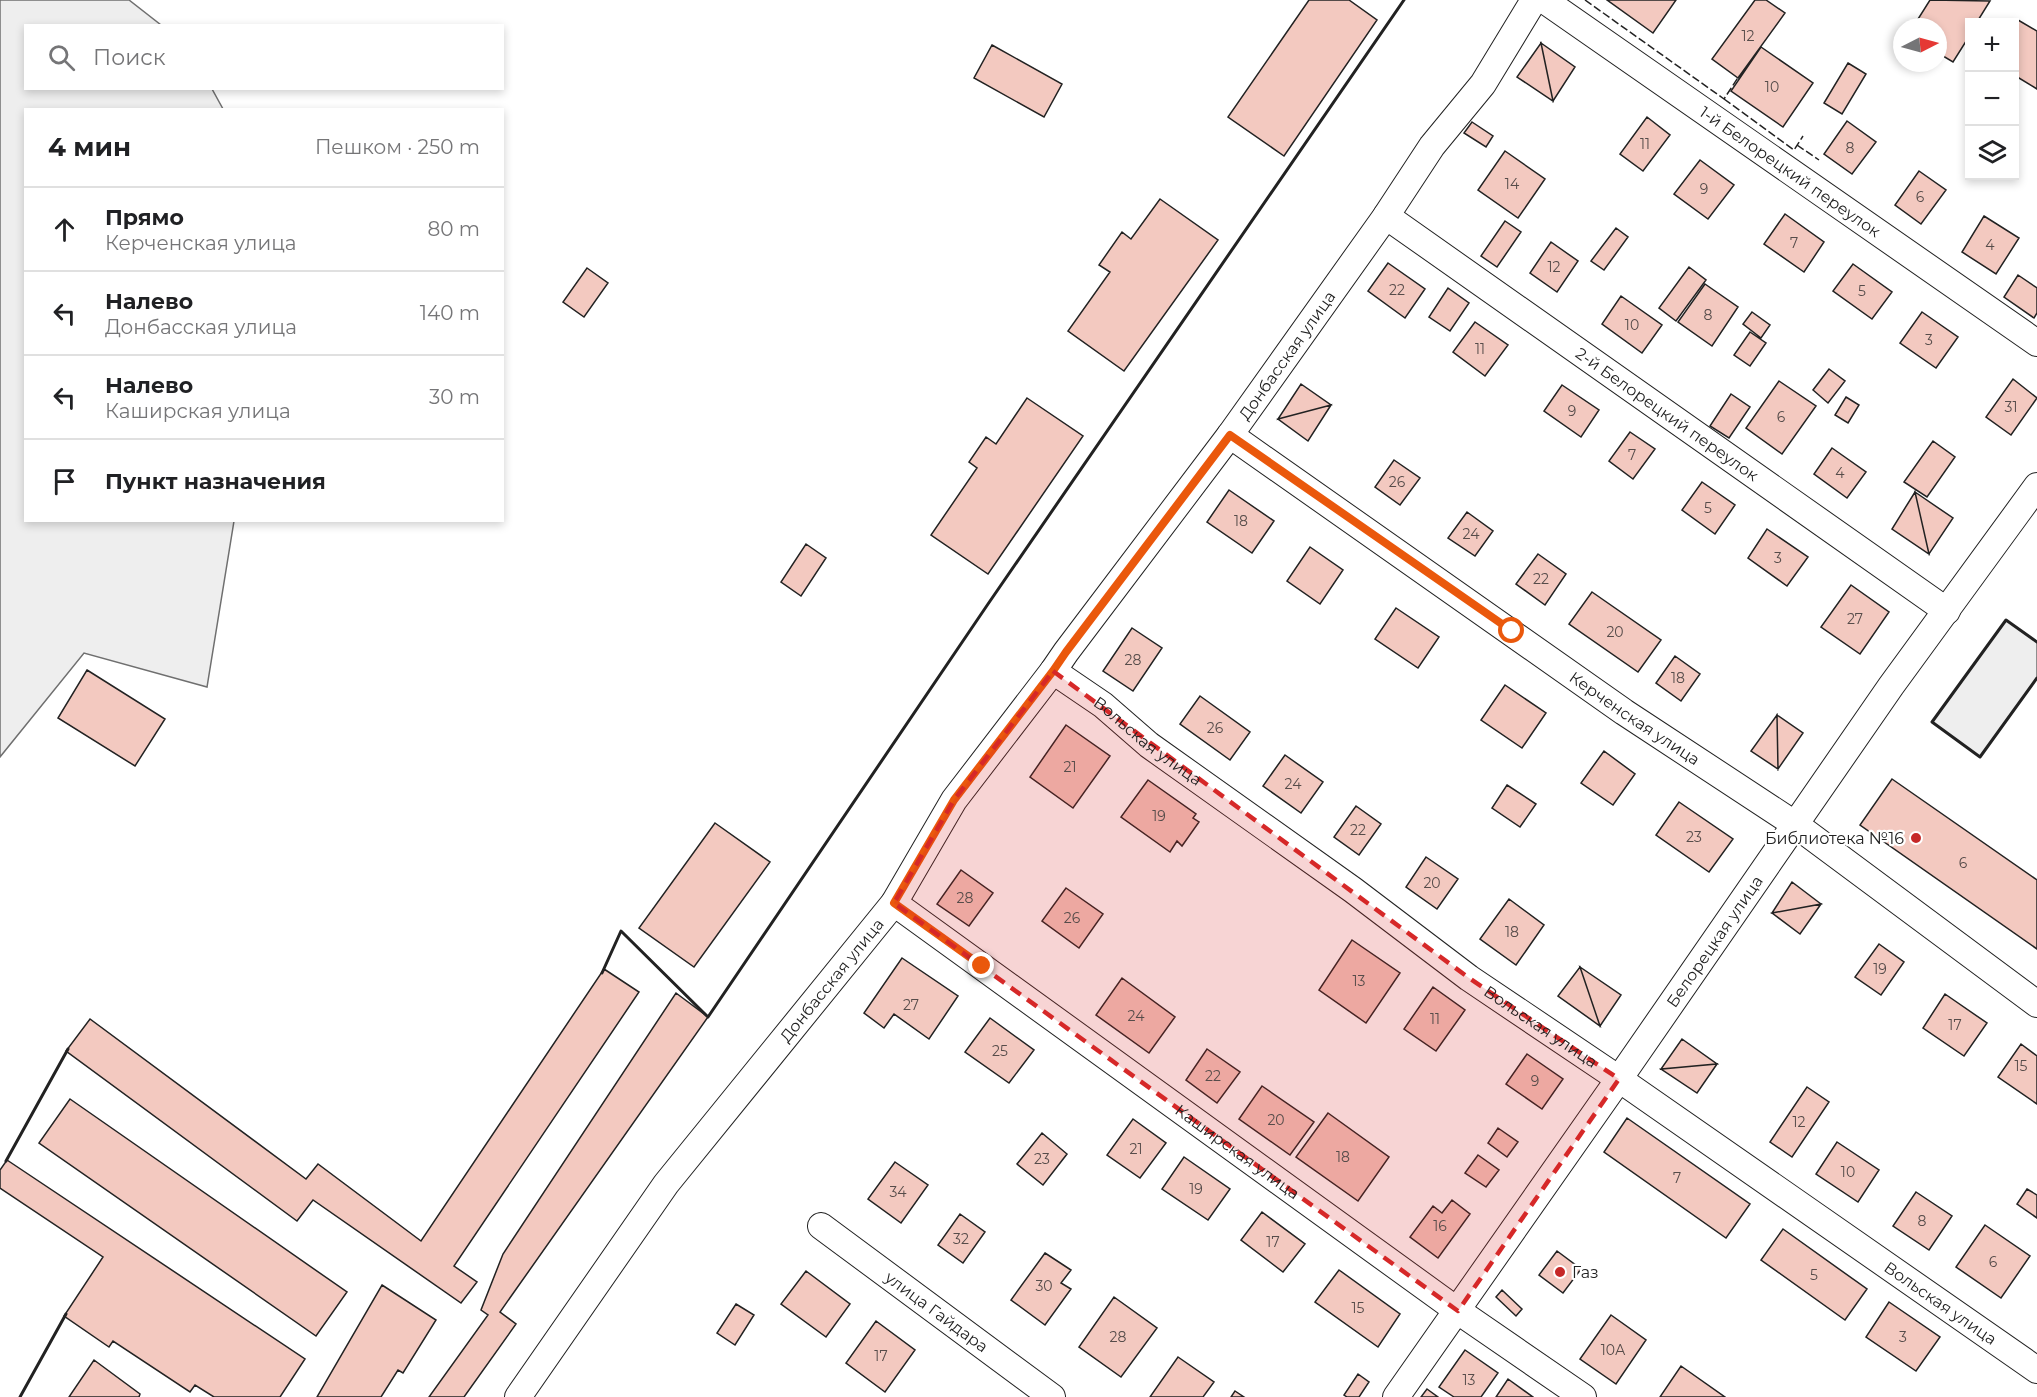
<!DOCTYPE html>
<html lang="ru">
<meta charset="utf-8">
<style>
:root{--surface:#fff;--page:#f6f6f6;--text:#202124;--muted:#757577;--line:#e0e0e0}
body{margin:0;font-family:Montserrat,sans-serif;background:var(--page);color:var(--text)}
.controls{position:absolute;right:18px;top:18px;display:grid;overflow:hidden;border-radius:0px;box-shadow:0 3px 9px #0003}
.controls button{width:54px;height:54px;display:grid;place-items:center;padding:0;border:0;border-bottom:2px solid var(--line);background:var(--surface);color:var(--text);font:30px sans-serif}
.compass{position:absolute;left:1893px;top:18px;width:54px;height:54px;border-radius:50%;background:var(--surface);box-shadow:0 3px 9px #0003;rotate:84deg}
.stop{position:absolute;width:18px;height:18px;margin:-14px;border:4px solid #ea580c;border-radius:50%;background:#fff}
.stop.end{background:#ea580c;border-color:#fff;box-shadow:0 2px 6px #0008}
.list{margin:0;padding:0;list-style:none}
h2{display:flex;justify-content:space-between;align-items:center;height:78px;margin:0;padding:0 24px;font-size:26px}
h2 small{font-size:20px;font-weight:400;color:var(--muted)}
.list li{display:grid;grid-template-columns:39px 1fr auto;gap:18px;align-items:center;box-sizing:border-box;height:84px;padding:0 24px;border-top:2px solid var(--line)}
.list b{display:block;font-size:22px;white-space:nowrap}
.list p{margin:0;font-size:20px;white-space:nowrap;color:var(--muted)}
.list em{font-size:20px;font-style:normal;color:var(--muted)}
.icon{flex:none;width:33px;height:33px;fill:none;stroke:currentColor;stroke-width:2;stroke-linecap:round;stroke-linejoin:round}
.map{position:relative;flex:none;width:2037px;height:1397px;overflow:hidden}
.search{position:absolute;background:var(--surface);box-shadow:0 3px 9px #0003;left:24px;top:24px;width:480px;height:66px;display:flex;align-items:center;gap:15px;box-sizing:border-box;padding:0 21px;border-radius:0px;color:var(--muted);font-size:22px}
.panel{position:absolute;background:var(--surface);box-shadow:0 3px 9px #0003;left:24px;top:108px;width:480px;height:414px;border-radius:0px}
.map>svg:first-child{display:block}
.green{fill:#eee;stroke:#6f6f6f;stroke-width:1.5}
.building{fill:#f3c9c0;stroke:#222;stroke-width:1.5}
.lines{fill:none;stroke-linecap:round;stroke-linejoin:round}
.minor-casing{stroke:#222;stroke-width:28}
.minor{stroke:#fff;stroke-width:26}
.fence{stroke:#222;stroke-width:1.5;stroke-dasharray:8 3;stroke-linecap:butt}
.wall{stroke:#222;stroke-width:3}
.route{stroke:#ea580c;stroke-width:8}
.marked{fill:#d62828;fill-opacity:0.2;stroke:#d62828;stroke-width:4.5;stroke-dasharray:12 8;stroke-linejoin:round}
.poi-dot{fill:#c62828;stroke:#fff;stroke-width:2}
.labels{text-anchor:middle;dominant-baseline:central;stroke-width:4.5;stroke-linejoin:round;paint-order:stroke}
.number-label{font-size:14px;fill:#564c4a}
.street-label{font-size:16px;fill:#222;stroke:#fff}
.poi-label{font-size:16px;fill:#222;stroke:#fff;text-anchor:end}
</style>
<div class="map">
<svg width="2037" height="1397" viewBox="0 0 2037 1397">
<rect width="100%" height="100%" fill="#fff"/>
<path class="green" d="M0,0H129L161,25L26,26V88L212,89L223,109L26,110V520L234,521L207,687L84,653L0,757Z
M2006,620L2037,642V678L1980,757L1932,722Z"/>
<path class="building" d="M1309,0H1349L1377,20L1284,156L1228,117Z
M1607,0H1676L1653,33Z
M1755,0H1766L1785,13L1738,78L1712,59Z
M1930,0L1990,1L1977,22H1970V35L1953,62L1938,53V27H1913Z
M2018,20L2037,31V89L2014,75V26Z
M1541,43L1553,101L1517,77Z
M1541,43L1575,67L1553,101Z
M992,45L1062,84L1044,117L974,78Z
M1761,47L1813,83L1783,127L1731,91Z
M1848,63L1866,74L1842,114L1824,103Z
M1647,117L1670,135L1643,171L1620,154Z
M1847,121L1876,142L1852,174L1824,154Z
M1472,122L1493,136L1486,147L1464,133Z
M1505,151L1545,179L1518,218L1478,190Z
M1700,160L1734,185L1708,219L1674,194Z
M1919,171L1946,190L1921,224L1895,205Z
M1160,199L1218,240L1124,371L1068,331L1110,272L1099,265L1122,232L1131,239Z
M1785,214L1824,242L1804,272L1764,244Z
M1984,216L2019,238L1996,274L1962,252Z
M1505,221L1521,232L1497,267L1481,256Z
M1616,228L1628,237L1604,270L1591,261Z
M1551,242L1578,261L1557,292L1530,273Z
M1388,263L1425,289L1405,318L1368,291Z
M1853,264L1892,292L1872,319L1833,291Z
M1689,267L1706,280L1676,321L1659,308Z
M587,268L608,283L584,317L563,302Z
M2018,275L2037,288V313L2034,318L2004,297Z
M1705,284L1738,307L1712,346L1678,322Z
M1448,288L1469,303L1450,331L1429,317Z
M1621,296L1662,325L1642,353L1602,324Z
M1752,312L1770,325L1761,338L1743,324Z
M1922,312L1958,337L1936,368L1900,343Z
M1475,322L1508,345L1485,376L1453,352Z
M1750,332L1766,343L1750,366L1734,355Z
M1829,369L1845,381L1828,403L1813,390Z
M2013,379L2037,398L2011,435L1986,417Z
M1779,381L1816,406L1782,454L1746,428Z
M1301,384L1331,405L1278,419Z
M1562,385L1599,410L1581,437L1544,411Z
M1731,394L1750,407L1729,438L1710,426Z
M1846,397L1859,405L1848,423L1835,415Z
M1027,398L1083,436L988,574L931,535L977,468L969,462L986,437L996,444Z
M1331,405L1308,441L1278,419Z
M1630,432L1655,449L1633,479L1609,461Z
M1933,441L1955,457L1927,497L1904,482Z
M1832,448L1866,472L1847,498L1814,474Z
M1394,460L1420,478L1400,505L1375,487Z
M1702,482L1735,505L1715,534L1682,510Z
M1229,490L1274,521L1252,553L1207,522Z
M1915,492L1953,518L1929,554Z
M1915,492L1929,554L1892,529Z
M1467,512L1493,531L1475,556L1448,538Z
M1767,529L1808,557L1787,586L1748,558Z
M806,544L826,558L801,596L781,582Z
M1310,547L1343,570L1320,604L1287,581Z
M1538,554L1566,574L1545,605L1516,584Z
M1851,585L1889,612L1860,654L1821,627Z
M1592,592L1661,640L1638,672L1569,624Z
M1396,608L1439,637L1418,668L1375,639Z
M1132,628L1162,648L1133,691L1103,671Z
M1675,656L1700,674L1681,701L1656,683Z
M87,670L165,719L135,766L58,718Z
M1505,685L1546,713L1522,748L1481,720Z
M1200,696L1250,732L1230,760L1180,724Z
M1777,715L1803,733L1778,769Z
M1777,715L1778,769L1751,751Z
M1066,725L1110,756L1073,808L1030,777Z
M1604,751L1635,774L1613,805L1581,783Z
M1285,755L1323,782L1301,813L1263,786Z
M1892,779L2037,880V949L1860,825Z
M1148,780L1196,814L1193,818L1199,822L1182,846L1177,841L1170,852L1121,817Z
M1507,785L1536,804L1520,827L1492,808Z
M1679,802L1733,839L1709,872L1656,835Z
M1356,806L1381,824L1359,855L1334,837Z
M715,823L770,862L694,967L639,928Z
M1426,857L1458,879L1437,909L1406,887Z
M961,870L993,893L969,926L937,904Z
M1792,882L1821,904L1772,913Z
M1066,888L1103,914L1079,948L1042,921Z
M1509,899L1544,925L1516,965L1480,939Z
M1821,904L1800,934L1772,913Z
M1352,940L1400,973L1366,1023L1319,990Z
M1879,944L1904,962L1881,995L1855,977Z
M902,958L958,996L929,1039L894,1014L884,1028L864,1013Z
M1580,967L1621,995L1600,1026Z
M1580,967L1600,1026L1558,996Z
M604,969L639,992L454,1266L477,1282L461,1303L313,1200L297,1221L66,1051L90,1019L306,1179L318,1164L421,1241Z
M1122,978L1175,1017L1149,1053L1096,1015Z
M1433,987L1465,1010L1436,1051L1404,1029Z
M676,993L708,1017L500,1312L516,1324L464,1397H429L488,1315L481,1310L503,1254Z
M1945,994L1987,1023L1964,1056L1923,1028Z
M990,1018L1034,1050L1009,1083L965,1052Z
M1682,1039L1717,1064L1661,1069Z
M2021,1044L2037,1056V1104L1998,1077Z
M1207,1049L1240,1072L1217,1103L1186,1080Z
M1527,1054L1563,1079L1542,1109L1506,1084Z
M1717,1064L1697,1093L1661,1069Z
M1262,1086L1314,1122L1290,1155L1239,1119Z
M1807,1087L1829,1102L1792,1157L1770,1142Z
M70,1099L347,1292L316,1336L39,1143Z
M1328,1113L1389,1157L1358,1201L1296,1157Z
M1627,1118L1750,1204L1726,1238L1604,1152Z
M1133,1119L1166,1143L1140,1178L1107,1155Z
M1498,1128L1518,1142L1507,1157L1488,1143Z
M1042,1133L1067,1154L1043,1185L1017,1164Z
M1837,1142L1879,1170L1858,1202L1816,1174Z
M1478,1155L1499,1170L1486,1187L1465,1173Z
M1184,1157L1230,1189L1208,1220L1162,1189Z
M7,1160L305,1359L280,1397H214L195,1385L190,1392L113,1341L109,1347L64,1316L103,1257L0,1188V1170Z
M895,1162L928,1185L901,1223L868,1199Z
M2027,1189L2037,1195V1218L2017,1204Z
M1916,1192L1952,1216L1929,1250L1893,1226Z
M1452,1200L1470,1214L1438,1258L1410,1237L1433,1206L1442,1213Z
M1262,1212L1305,1244L1283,1272L1241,1240Z
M960,1214L985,1232L963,1263L938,1245Z
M1985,1225L2030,1256L2001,1298L1956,1267Z
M1783,1229L1867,1289L1845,1320L1761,1260Z
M1557,1251L1581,1269L1563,1293L1539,1275Z
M1045,1253L1071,1270L1061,1283L1071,1289L1045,1325L1011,1300Z
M1339,1270L1400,1314L1378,1347L1315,1302Z
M806,1271L850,1304L826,1337L781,1304Z
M382,1285L436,1320L403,1373L398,1370L381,1397H317Z
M1502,1290L1522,1309L1516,1316L1496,1297Z
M1114,1297L1157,1328L1121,1377L1079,1347Z
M1889,1302L1940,1337L1916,1371L1866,1337Z
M736,1304L754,1315L735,1345L717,1333Z
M1611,1315L1646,1340L1616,1384L1580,1359Z
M876,1321L915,1350L885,1392L846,1363Z
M1465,1350L1498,1373L1481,1397H1454L1439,1387Z
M1178,1357L1214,1382L1203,1397H1150Z
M94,1360L140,1394L139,1397H69Z
M1681,1366L1725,1397H1660Z
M1358,1374L1369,1382L1359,1397H1347L1344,1395Z
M1508,1379L1533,1397H1496Z
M1427,1389L1438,1397H1421Z
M1235,1391L1244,1397H1231Z"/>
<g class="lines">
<defs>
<g id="minor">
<path id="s1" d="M1544,0L2037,343"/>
<path id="s2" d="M1386,216L1947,611"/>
<path id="s3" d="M1230,435L1624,712L1796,825L2037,1004"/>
<path id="s4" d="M1053,671L1103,705L1149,745L1353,890L1469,978L1619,1079L2037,1370"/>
<path id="s5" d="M894,903L1458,1311L1583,1397"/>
<path id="s6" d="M821,1226L1052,1397"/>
<path id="s7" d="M518,1397L666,1184L894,903L954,800L1053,671L1066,652L1230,435L1386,216L1432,146L1483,84L1534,0"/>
<path id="s8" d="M1396,1397L1619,1079L1891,686L2037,486"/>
</g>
</defs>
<use href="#minor" class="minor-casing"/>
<use href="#minor" class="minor"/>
<path class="fence" d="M1585,0L1724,99L1739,76
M1724,99L1794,150L1803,136
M1797,145L1819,160"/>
<path class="wall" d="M2037,642L2006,620L1932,722L1980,757L2037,678
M602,973L621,931L708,1017L988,604L1404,0
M6,1161L68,1049
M20,1397L66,1314"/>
</g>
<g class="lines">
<path class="route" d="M982,966L894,903L954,800L1053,671L1066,652L1230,435L1512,631"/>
</g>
<path class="marked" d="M1053,671L1469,978L1619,1079L1458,1311L894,903L954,800Z"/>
<g class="poi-dot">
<circle cx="1916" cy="838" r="6"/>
<circle cx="1560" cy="1272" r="6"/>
</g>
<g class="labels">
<g class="number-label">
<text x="1748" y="36">12</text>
<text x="1772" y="87">10</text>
<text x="1645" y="144">11</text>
<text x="1850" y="148">8</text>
<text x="1512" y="184">14</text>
<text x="1704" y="189">9</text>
<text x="1920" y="197">6</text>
<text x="1794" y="243">7</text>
<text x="1990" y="245">4</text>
<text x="1554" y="267">12</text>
<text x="1397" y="290">22</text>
<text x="1862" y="291">5</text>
<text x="1708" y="315">8</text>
<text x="1632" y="325">10</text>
<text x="1929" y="340">3</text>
<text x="1480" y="349">11</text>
<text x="2011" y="407">31</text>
<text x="1572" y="411">9</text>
<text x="1781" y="417">6</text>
<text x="1632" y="455">7</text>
<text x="1840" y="473">4</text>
<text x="1397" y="482">26</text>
<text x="1708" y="508">5</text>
<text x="1241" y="521">18</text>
<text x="1471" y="534">24</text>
<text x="1778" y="558">3</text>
<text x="1541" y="579">22</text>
<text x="1855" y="619">27</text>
<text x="1615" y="632">20</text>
<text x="1133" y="660">28</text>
<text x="1678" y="678">18</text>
<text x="1215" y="728">26</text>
<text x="1070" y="767">21</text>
<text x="1293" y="784">24</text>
<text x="1159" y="816">19</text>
<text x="1358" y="830">22</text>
<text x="1694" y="837">23</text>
<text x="1963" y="863">6</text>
<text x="1432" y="883">20</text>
<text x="965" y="898">28</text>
<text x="1072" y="918">26</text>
<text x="1512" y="932">18</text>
<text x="1880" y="969">19</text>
<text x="1359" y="981">13</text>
<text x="911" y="1005">27</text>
<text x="1136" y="1016">24</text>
<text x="1435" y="1019">11</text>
<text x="1955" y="1025">17</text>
<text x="1000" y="1051">25</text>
<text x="2021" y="1066">15</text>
<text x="1213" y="1076">22</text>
<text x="1535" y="1081">9</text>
<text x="1276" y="1120">20</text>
<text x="1799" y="1122">12</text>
<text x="1136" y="1149">21</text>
<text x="1343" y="1157">18</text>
<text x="1042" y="1159">23</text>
<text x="1848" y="1172">10</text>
<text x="1677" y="1178">7</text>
<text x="1196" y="1189">19</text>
<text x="898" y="1192">34</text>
<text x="1922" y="1221">8</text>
<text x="1440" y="1226">16</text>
<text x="961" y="1239">32</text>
<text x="1273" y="1242">17</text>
<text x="1993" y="1262">6</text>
<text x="1814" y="1275">5</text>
<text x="1044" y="1286">30</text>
<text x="1358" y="1308">15</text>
<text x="1118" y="1337">28</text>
<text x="1903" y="1337">3</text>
<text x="1613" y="1350">10А</text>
<text x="881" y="1356">17</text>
<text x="1469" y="1380">13</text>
</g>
<g class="street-label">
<text stroke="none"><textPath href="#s1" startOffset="300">1-й Белорецкий переулок</textPath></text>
<text stroke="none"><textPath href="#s7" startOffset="1296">Донбасская улица</textPath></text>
<text stroke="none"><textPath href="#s2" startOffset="344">2-й Белорецкий переулок</textPath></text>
<text stroke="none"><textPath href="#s3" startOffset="494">Керченская улица</textPath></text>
<text stroke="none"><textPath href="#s4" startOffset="118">Вольская улица</textPath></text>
<text stroke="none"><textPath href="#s8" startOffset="556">Белорецкая улица</textPath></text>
<text stroke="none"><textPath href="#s7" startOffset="522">Донбасская улица</textPath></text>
<text stroke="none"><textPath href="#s4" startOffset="604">Вольская улица</textPath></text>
<text stroke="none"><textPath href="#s5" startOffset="424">Каширская улица</textPath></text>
<text stroke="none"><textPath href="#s4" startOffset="1090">Вольская улица</textPath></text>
<text stroke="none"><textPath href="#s6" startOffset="144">улица Гайдара</textPath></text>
</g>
<g class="poi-label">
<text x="1904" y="838">Библиотека №16</text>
<text x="1572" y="1272" text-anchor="start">Газ</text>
</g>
</g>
</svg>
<div class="controls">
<button>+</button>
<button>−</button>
<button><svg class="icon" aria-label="layers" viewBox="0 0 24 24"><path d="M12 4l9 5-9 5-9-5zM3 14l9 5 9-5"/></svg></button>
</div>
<svg class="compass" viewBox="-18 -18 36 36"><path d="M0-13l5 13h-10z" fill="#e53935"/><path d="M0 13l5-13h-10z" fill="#757577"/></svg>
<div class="stop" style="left:1512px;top:631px"></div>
<div class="stop end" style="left:982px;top:966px"></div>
<div class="search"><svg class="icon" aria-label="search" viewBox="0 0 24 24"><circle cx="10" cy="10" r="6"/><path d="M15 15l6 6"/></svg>Поиск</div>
<section class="panel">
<h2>4 мин<small>Пешком · 250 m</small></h2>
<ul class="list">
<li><svg class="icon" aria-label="ahead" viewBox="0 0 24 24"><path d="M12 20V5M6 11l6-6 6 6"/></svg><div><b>Прямо</b><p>Керченская улица</p></div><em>80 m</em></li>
<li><svg class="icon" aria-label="left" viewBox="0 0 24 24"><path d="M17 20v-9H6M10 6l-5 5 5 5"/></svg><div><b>Налево</b><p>Донбасская улица</p></div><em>140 m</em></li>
<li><svg class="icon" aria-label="left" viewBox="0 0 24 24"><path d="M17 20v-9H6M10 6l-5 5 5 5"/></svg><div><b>Налево</b><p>Каширская улица</p></div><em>30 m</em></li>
<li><svg class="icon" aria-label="arrive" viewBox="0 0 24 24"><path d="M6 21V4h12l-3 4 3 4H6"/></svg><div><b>Пункт назначения</b></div></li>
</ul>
</section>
</div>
